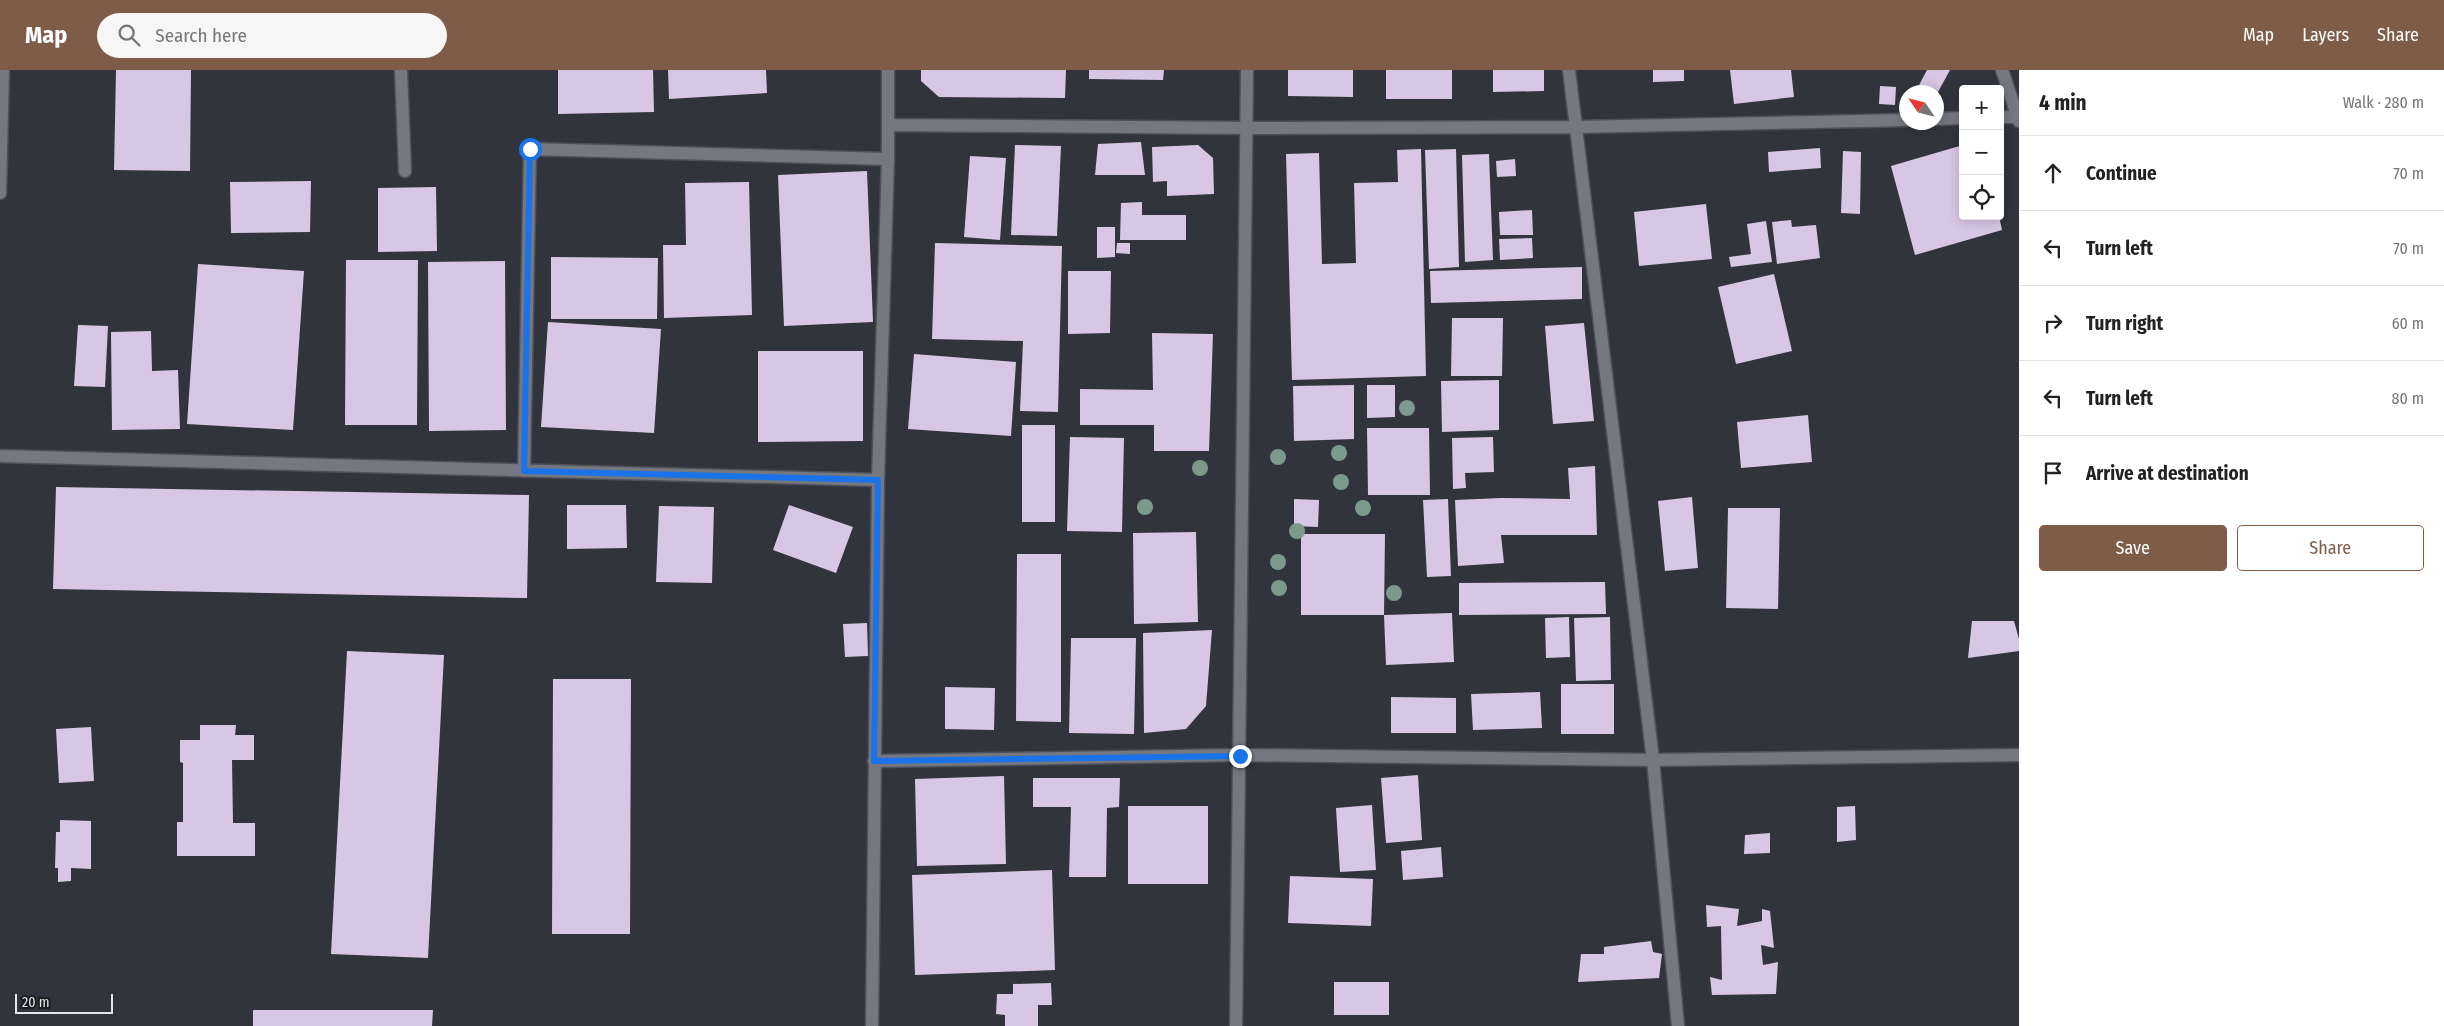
<!DOCTYPE html>
<meta charset="utf-8">
<style>
:root{--surface:#fff;--page:#f6f6f6;--text:#222;--muted:#767676;--line:#e0e0e0;--accent:#7e5c48}
body{margin:0;font-family:"Fira Sans Condensed",sans-serif;background:var(--page);color:var(--text)}
.controls{position:absolute;right:15px;top:15px;display:grid;overflow:hidden;border-radius:5px;box-shadow:0 2px 12px #0003}
.controls button{width:45px;height:45px;display:grid;place-items:center;padding:0;border:0;border-bottom:1px solid var(--line);background:var(--surface);color:var(--text);font:25px sans-serif}
.compass{position:absolute;left:1899px;top:15px;width:45px;height:45px;border-radius:50%;background:var(--surface);box-shadow:0 2px 12px #0003;rotate:305deg}
.scale{position:absolute;left:15px;bottom:12px;width:98px;box-sizing:border-box;padding-left:5px;border:2px solid #e3e5ea;border-top:0;font-size:14px;line-height:18px;white-space:nowrap;color:#e3e5ea;-webkit-text-stroke:4px #1b1c20;paint-order:stroke}
.stop{position:absolute;width:15px;height:15px;margin:-11px;border:4px solid #1a73e8;border-radius:50%;background:#fff}
.stop.end{background:#1a73e8;border-color:#fff;box-shadow:0 1px 5px #0008}
.list{margin:0;padding:0;list-style:none}
h2{display:flex;justify-content:space-between;align-items:center;height:65px;margin:0;padding:0 20px;font-size:21px}
h2 small{font-size:16px;font-weight:400;color:var(--muted)}
.list li{display:grid;grid-template-columns:32px 1fr auto;gap:15px;align-items:center;box-sizing:border-box;height:75px;padding:0 20px;border-top:1px solid var(--line)}
.list b{display:block;font-size:19px;white-space:nowrap}
.list em{font-size:16px;font-style:normal;color:var(--muted)}
.actions{display:flex;gap:10px;padding:15px 20px}
.actions a{flex:1;padding:11px 0;border:1px solid var(--accent);border-radius:5px;text-align:center;font-size:18px;color:var(--accent)}
.actions .main{background:var(--accent);color:#fff}
.icon{flex:none;width:28px;height:28px;fill:none;stroke:currentColor;stroke-width:2;stroke-linecap:round;stroke-linejoin:round}
.map{position:relative;flex:none;width:2019px;height:956px;overflow:hidden}
header{display:flex;align-items:center;gap:30px;box-sizing:border-box;height:70px;padding:0 25px;background:var(--accent);color:#fff}
header strong{font-size:24px}
nav{display:flex;gap:28px;margin-inline-start:auto;font-size:18px}
.search{width:350px;height:45px;background:var(--page);display:flex;align-items:center;gap:12px;box-sizing:border-box;padding:0 18px;border-radius:28px;color:var(--muted);font-size:19px}
main{display:flex}
aside{flex:1;background:var(--surface)}
.map>svg:first-child{display:block}
.building{fill:#d8c7e4}
.lines{fill:none;stroke-linecap:round;stroke-linejoin:round}
.minor-casing{stroke:#4e5057;stroke-width:15}
.tertiary-casing{stroke:#4e5057;stroke-width:15}
.minor{stroke:#757881;stroke-width:12}
.tertiary{stroke:#757881;stroke-width:12}
.tree{fill:#7b9a8c}
.route{stroke:#1a73e8;stroke-width:6}
</style>
<header>
<strong>Map</strong>
<div class="search"><svg class="icon" aria-label="search" viewBox="0 0 24 24"><circle cx="10" cy="10" r="6"/><path d="M15 15l6 6"/></svg>Search here</div>
<nav><a>Map</a><a>Layers</a><a>Share</a></nav>
</header>
<main>
<div class="map">
<svg width="2019" height="956" viewBox="0 0 2019 956">
<rect width="100%" height="100%" fill="#32343d"/>
<path class="building" d="M116,0H191L190,101L114,100Z
M558,0H653L654,42L558,44Z
M668,0H766L767,23L669,29Z
M921,0H1066L1065,28L939,27L921,11Z
M1089,0H1164L1163,10L1089,9Z
M1288,0H1353V27L1288,26Z
M1386,0H1452V29H1386Z
M1493,0H1544V21L1493,22Z
M1653,0H1684V11L1653,12Z
M1730,0H1791L1794,27L1734,34Z
M1927,0H1950L1938,22H1928L1918,17Z
M1880,16L1896,17L1895,35L1879,34Z
M1141,72L1145,105H1095L1098,74Z
M1015,75L1061,76L1057,166L1011,165Z
M1198,75L1213,88L1214,124L1167,126V111L1153,112L1152,77Z
M1963,75V146H1999L2002,160L1915,185L1891,96Z
M1820,78L1821,98L1769,102L1768,82Z
M1421,79L1426,306L1292,310L1286,84L1319,83L1322,194L1356,193L1354,113L1398,112L1397,80Z
M1456,79L1459,197L1429,199L1425,80Z
M1843,81L1861,82L1860,144L1841,143Z
M1489,84L1493,190L1465,192L1462,85Z
M970,86L1006,88L1000,170L964,167Z
M1515,89L1516,106L1497,107L1496,91Z
M867,101L873,252L784,256L778,105Z
M311,111L310,162L231,163L230,112Z
M749,112L752,245L664,248L663,175H686L685,113Z
M436,117L437,181L378,182V118Z
M1142,132V145H1186V170H1120L1121,133Z
M1706,134L1712,189L1639,196L1634,142Z
M1532,140L1533,165H1500L1499,142Z
M1791,150L1792,157L1816,155L1820,188L1777,194L1772,152Z
M1766,151L1772,192L1731,197L1729,187L1751,184L1747,154Z
M1097,157H1115V187L1097,188Z
M1532,168L1533,188L1500,190L1499,169Z
M935,173L1062,176L1058,342L1020,341L1023,271L932,269Z
M1117,173H1130V184L1116,183Z
M551,187L658,188L657,249H551Z
M346,190H418L417,355H345Z
M505,191L506,360L429,361L428,192Z
M198,194L304,201L293,360L187,354Z
M1582,197V229L1431,233L1430,201Z
M1068,201H1111L1110,263L1068,264Z
M1774,204L1792,281L1736,294L1718,217Z
M1452,248H1503L1502,306H1451Z
M548,252L661,259L654,363L541,357Z
M1584,253L1594,351L1553,354L1545,256Z
M78,255L108,256L105,317L74,316Z
M151,261L152,301L178,300L180,359L112,360L111,262Z
M1152,263L1213,264L1209,381H1154V355H1080V319L1153,320Z
M758,281H863V371L758,372Z
M914,284L1016,292L1011,366L908,359Z
M1499,310V360L1442,362L1441,311Z
M1354,315V369L1294,371L1293,316Z
M1367,315H1395V347L1367,348Z
M1808,345L1812,392L1741,398L1737,352Z
M1022,355H1055V452H1022Z
M1367,358H1429L1430,425H1368Z
M1070,367L1124,368L1122,462L1067,461Z
M1493,367L1494,402L1465,403L1466,418L1453,419L1452,368Z
M1595,396L1597,465H1501L1504,493L1458,496L1455,430L1501,428L1570,429L1568,398Z
M56,417L529,425L527,528L53,519Z
M1692,427L1698,498L1665,501L1658,431Z
M1294,429L1319,430L1318,457L1294,456Z
M1448,429L1451,506L1427,507L1423,430Z
M567,435H626L627,478L567,479Z
M789,435L853,457L836,503L773,480Z
M659,436L714,437L712,513L656,512Z
M1728,438H1780L1778,539L1726,538Z
M1196,462L1198,552L1134,554L1133,463Z
M1301,464H1385L1384,545L1452,543L1454,592L1386,595L1384,545H1301Z
M1017,484H1061V652L1016,651Z
M1605,512L1606,544L1459,545V513Z
M1569,547L1570,587L1546,588L1545,548Z
M1610,547L1611,610L1576,611L1574,548Z
M1972,551H2014L2019,569V581L1968,588Z
M867,553L868,586L845,587L843,554Z
M1212,560L1206,636L1186,659L1144,663L1143,563Z
M1071,568H1136L1134,664L1069,663Z
M347,581L444,585L428,888L331,884Z
M553,609H631L630,864H552Z
M1561,614H1614V664H1561Z
M945,617L995,618L994,660L945,659Z
M1540,622L1542,658L1473,660L1471,624Z
M1391,627L1456,628V663H1391Z
M200,655H236L235,665H254V690H232L233,753H255V786H177V752H183V693L180,692V670H200Z
M91,657L94,711L59,713L56,659Z
M1418,705L1422,770L1386,773L1381,708Z
M1004,706L1006,794L917,796L915,709Z
M1033,708H1120L1119,737L1107,738L1106,807H1069L1071,737H1033Z
M1372,735L1376,800L1340,802L1336,738Z
M1128,736H1208V814H1128Z
M1855,736L1856,770L1837,772V737Z
M60,750L91,751V799L71,798V811L58,812V798H55L56,762H60Z
M1770,763V783L1744,784L1745,765Z
M1441,777L1443,807L1403,810L1401,781Z
M1052,800L1055,900L915,905L912,805Z
M1290,806L1373,809L1371,856L1288,853Z
M1706,835L1739,839L1737,856L1762,851V839L1770,841L1774,878L1761,875L1763,895L1778,892L1776,924L1712,925L1710,907L1722,910L1721,856L1707,857Z
M1651,871L1653,882L1662,884L1659,908L1578,912L1581,884H1604V877Z
M1334,912H1389V945H1334Z
M1051,913L1052,935H1038V956H1005V945L996,944L997,924H1013V914Z
M253,940H433L432,956H253Z"/>
<g class="lines">
<defs>
<path id="minor" d="M401,0L405,101
M1569,0L1653,690L1678,956
M2000,47H2018
M1936,49L1963,48
M888,55L1246,58L1575,57L1906,50
M0,123L3,0
M0,386L878,410
M524,401L530,79L888,89
M874,691L1240,685L1653,690L2019,685
M872,956L878,410L888,89V0
M1236,956L1247,0"/>
<path id="tertiary" d="M2002,0L2019,51"/>
</defs>
<use href="#minor" class="minor-casing"/>
<use href="#tertiary" class="tertiary-casing"/>
<use href="#minor" class="minor"/>
<use href="#tertiary" class="tertiary"/>
</g>
<g class="tree">
<circle cx="1407" cy="338" r="8"/>
<circle cx="1339" cy="383" r="8"/>
<circle cx="1278" cy="387" r="8"/>
<circle cx="1200" cy="398" r="8"/>
<circle cx="1341" cy="412" r="8"/>
<circle cx="1145" cy="437" r="8"/>
<circle cx="1363" cy="438" r="8"/>
<circle cx="1297" cy="461" r="8"/>
<circle cx="1278" cy="492" r="8"/>
<circle cx="1279" cy="518" r="8"/>
<circle cx="1394" cy="523" r="8"/>
</g>
<g class="lines">
<path class="route" d="M530,79L524,401L878,410L874,691L1240,686"/>
</g>
</svg>
<div class="controls">
<button>+</button>
<button>−</button>
<button><svg class="icon" aria-label="locate" viewBox="0 0 24 24"><circle cx="12" cy="12" r="6"/><path d="M12 2v4M12 18v4M2 12h4M18 12h4"/></svg></button>
</div>
<svg class="compass" viewBox="-18 -18 36 36"><path d="M0-13l5 13h-10z" fill="#e53935"/><path d="M0 13l5-13h-10z" fill="#767676"/></svg>
<div class="scale">20 m</div>
<div class="stop" style="left:530px;top:79px"></div>
<div class="stop end" style="left:1240px;top:686px"></div>
</div>
<aside>
<h2>4 min<small>Walk · 280 m</small></h2>
<ul class="list">
<li><svg class="icon" aria-label="ahead" viewBox="0 0 24 24"><path d="M12 20V5M6 11l6-6 6 6"/></svg><div><b>Continue</b></div><em>70 m</em></li>
<li><svg class="icon" aria-label="left" viewBox="0 0 24 24"><path d="M17 20v-9H6M10 6l-5 5 5 5"/></svg><div><b>Turn left</b></div><em>70 m</em></li>
<li><svg class="icon" aria-label="right" viewBox="0 0 24 24"><path d="M7 20v-9h11M14 6l5 5-5 5"/></svg><div><b>Turn right</b></div><em>60 m</em></li>
<li><svg class="icon" aria-label="left" viewBox="0 0 24 24"><path d="M17 20v-9H6M10 6l-5 5 5 5"/></svg><div><b>Turn left</b></div><em>80 m</em></li>
<li><svg class="icon" aria-label="arrive" viewBox="0 0 24 24"><path d="M6 21V4h12l-3 4 3 4H6"/></svg><div><b>Arrive at destination</b></div></li>
</ul>
<div class="actions"><a class="main">Save</a><a>Share</a></div>
</aside>
</main>
